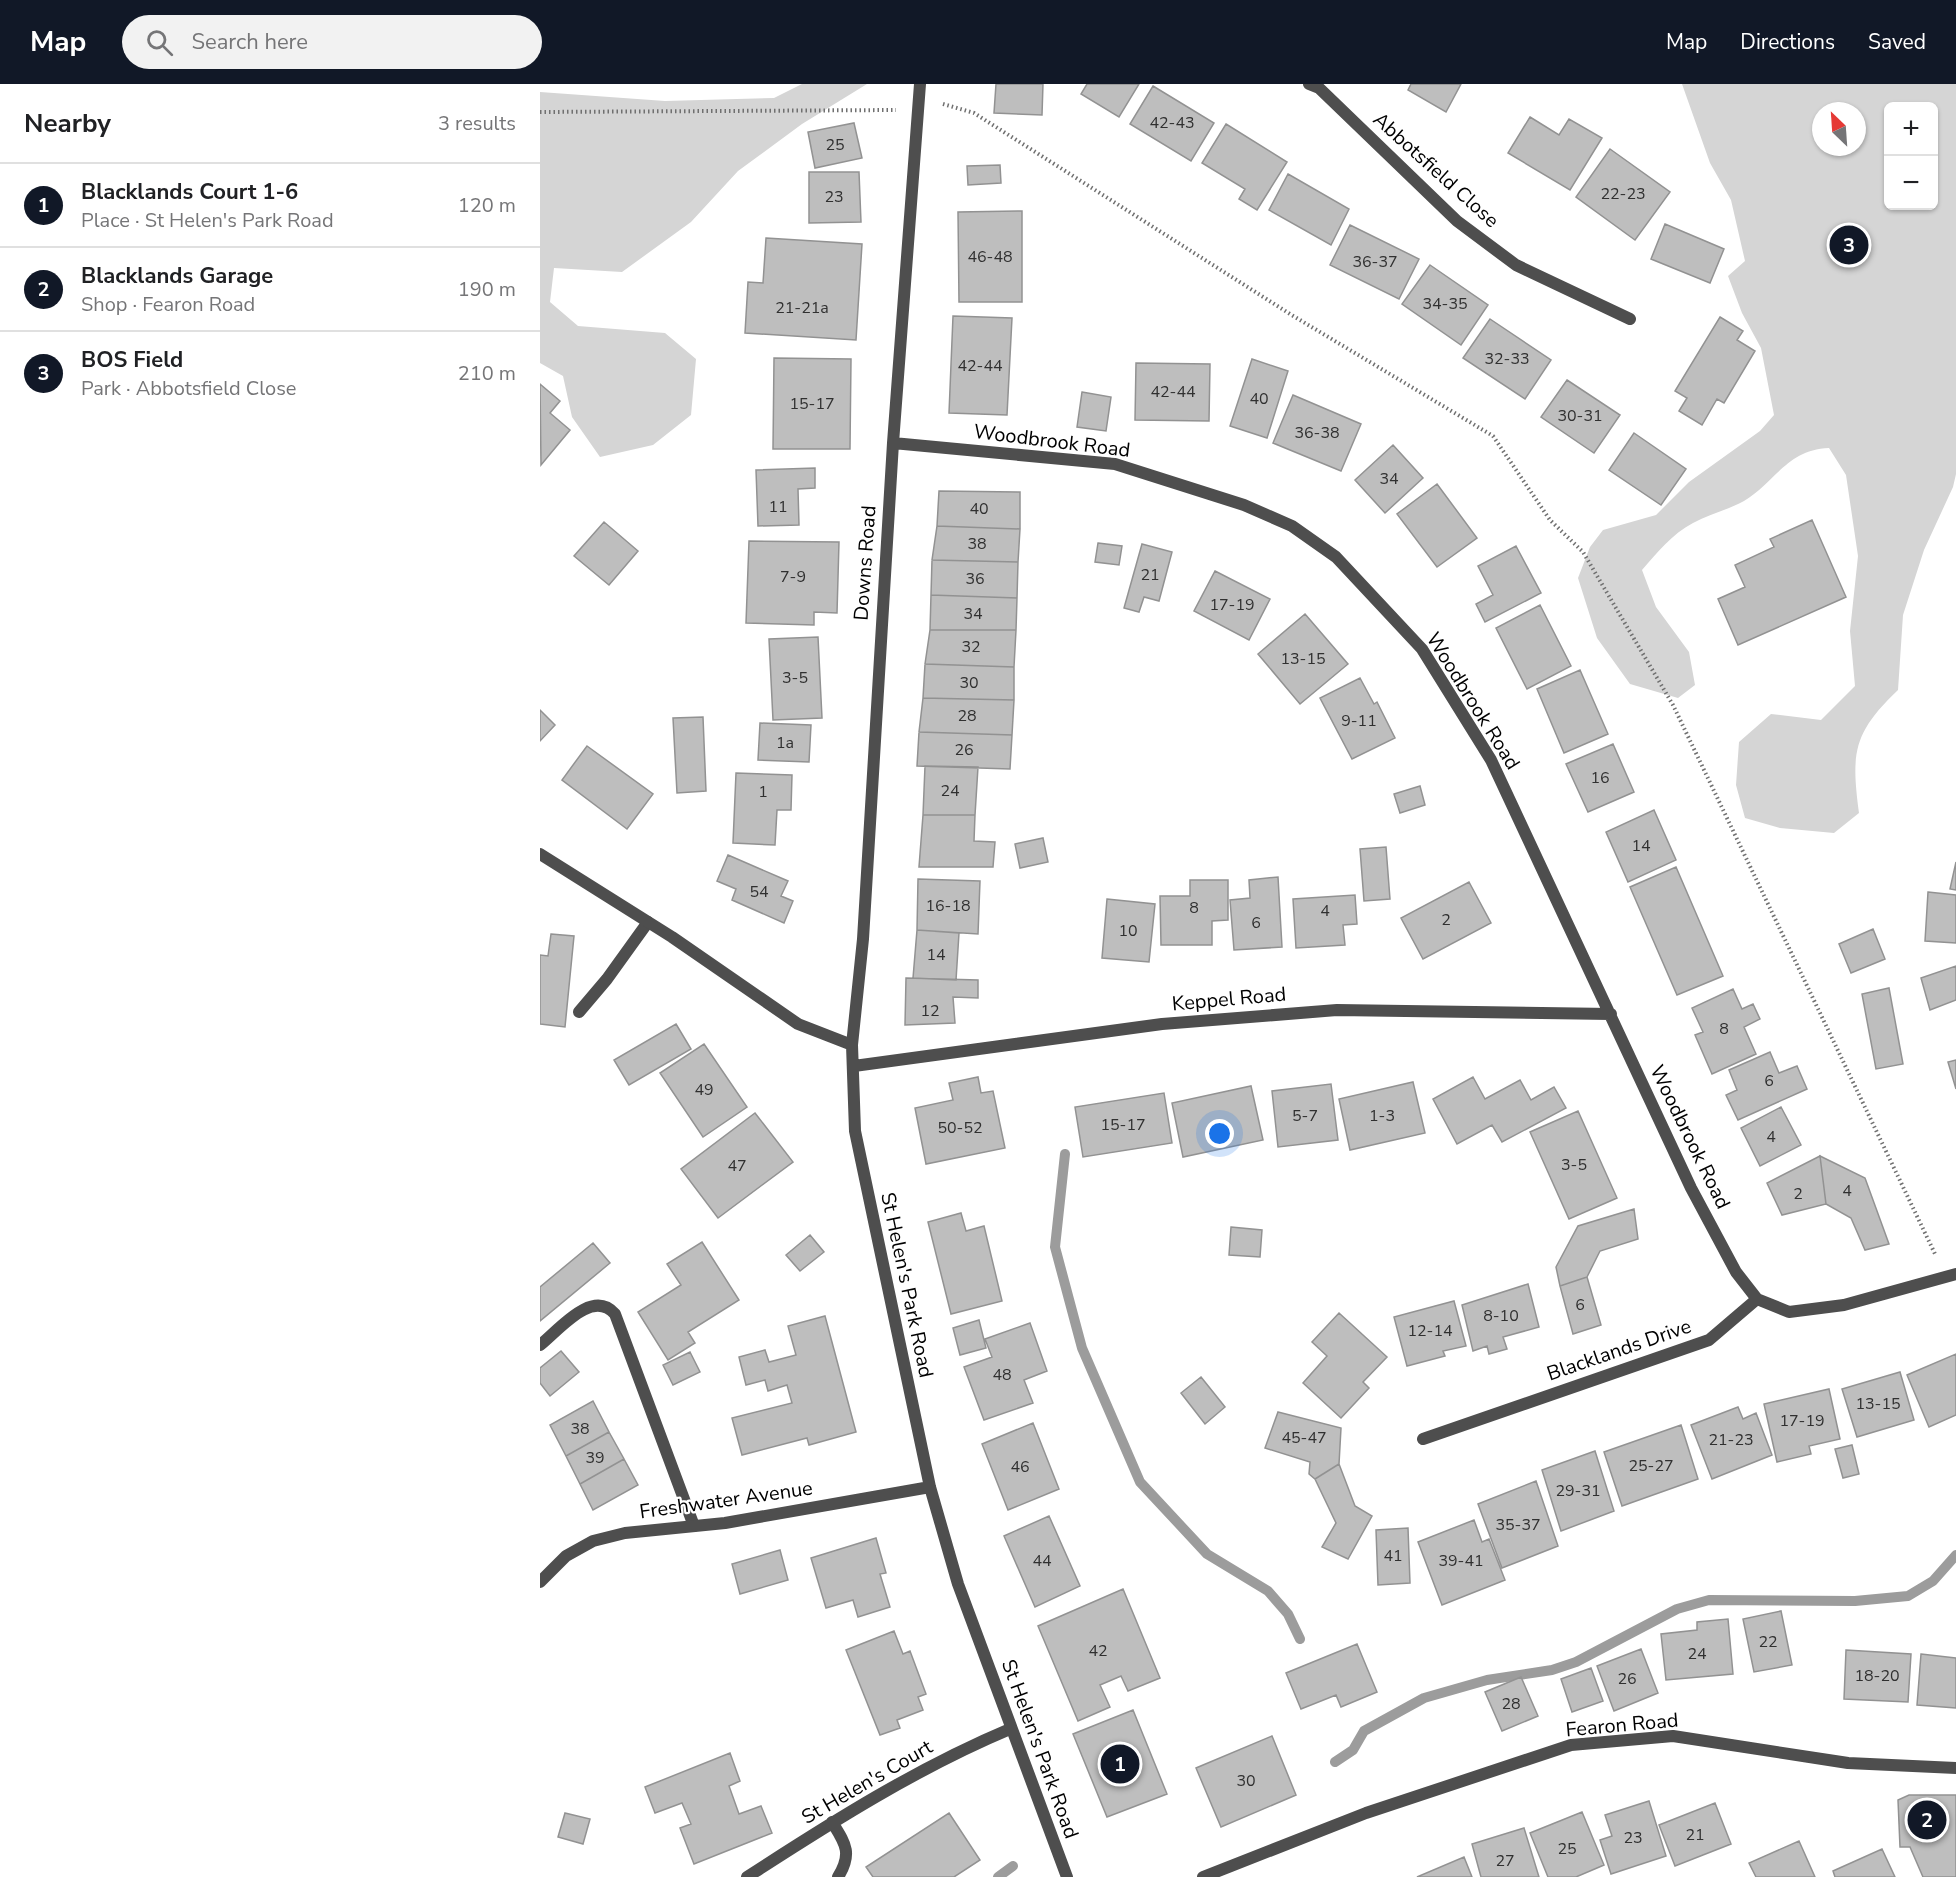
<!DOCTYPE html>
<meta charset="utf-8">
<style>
:root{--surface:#fff;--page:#f2f2f2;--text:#202124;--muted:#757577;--line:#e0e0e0;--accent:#111827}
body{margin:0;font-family:"Nunito Sans",sans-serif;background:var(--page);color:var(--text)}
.controls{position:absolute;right:18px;top:18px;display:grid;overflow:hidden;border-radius:9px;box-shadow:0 2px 4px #0004}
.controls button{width:54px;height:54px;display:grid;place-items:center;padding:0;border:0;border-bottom:2px solid var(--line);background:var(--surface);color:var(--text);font:30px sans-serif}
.compass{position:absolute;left:1272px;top:18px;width:54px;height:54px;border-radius:50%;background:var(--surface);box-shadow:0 2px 4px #0004;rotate:335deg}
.you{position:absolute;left:680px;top:1050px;width:21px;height:21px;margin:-15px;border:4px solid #fff;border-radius:50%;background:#1a73e8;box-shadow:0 0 0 9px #1a73e833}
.badge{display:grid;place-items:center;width:39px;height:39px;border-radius:50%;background:var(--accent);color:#fff;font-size:20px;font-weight:700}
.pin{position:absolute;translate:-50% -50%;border:3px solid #fff;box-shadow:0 2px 6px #0006}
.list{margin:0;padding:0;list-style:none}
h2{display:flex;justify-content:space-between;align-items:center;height:78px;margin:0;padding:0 24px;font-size:26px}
h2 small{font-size:20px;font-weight:400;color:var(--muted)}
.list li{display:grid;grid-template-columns:39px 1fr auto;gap:18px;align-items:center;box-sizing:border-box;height:84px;padding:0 24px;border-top:2px solid var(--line)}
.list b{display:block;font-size:22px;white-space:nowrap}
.list p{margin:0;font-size:20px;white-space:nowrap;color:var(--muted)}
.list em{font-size:20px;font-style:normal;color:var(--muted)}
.icon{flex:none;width:33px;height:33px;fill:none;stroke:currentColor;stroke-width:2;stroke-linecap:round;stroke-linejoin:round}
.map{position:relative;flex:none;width:1416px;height:1793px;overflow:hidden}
header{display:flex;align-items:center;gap:36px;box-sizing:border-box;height:84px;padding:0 30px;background:var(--accent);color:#fff}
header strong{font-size:28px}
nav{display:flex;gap:33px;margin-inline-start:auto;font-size:21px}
.search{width:420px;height:54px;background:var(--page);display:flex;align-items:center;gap:15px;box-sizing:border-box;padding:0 21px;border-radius:33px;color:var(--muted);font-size:22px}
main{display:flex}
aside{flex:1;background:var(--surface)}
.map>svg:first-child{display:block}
.green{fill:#d5d5d5;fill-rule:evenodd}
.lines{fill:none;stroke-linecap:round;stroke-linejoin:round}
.stream{stroke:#9c9c9c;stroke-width:10}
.building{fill:#bebebe;stroke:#929292;stroke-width:1.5}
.path{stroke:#707070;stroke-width:4;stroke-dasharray:1.5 3;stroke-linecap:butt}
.service{stroke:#4e4e4e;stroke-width:12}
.minor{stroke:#4e4e4e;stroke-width:12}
.labels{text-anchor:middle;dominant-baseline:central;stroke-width:4.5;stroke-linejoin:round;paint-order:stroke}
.number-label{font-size:16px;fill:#303030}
.street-label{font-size:20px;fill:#000;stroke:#fff}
</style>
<header>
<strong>Map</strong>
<div class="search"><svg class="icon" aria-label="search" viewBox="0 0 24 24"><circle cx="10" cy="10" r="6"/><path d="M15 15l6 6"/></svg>Search here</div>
<nav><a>Map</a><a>Directions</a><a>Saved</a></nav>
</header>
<main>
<aside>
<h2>Nearby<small>3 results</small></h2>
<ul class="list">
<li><span class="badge">1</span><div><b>Blacklands Court 1-6</b><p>Place · St Helen's Park Road</p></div><em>120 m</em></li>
<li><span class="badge">2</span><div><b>Blacklands Garage</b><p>Shop · Fearon Road</p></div><em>190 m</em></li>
<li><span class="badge">3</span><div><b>BOS Field</b><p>Park · Abbotsfield Close</p></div><em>210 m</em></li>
</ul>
</aside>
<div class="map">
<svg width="1416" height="1793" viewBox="0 0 1416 1793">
<rect width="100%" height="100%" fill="#fff"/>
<path class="green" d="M262,0H327L262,40L198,87L151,138L82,188L14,184L10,218L38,242L125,249L156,275L151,331L113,361L60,373L32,333L23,292L0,279V8L125,17L234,14Z
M1142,0H1416V390L1413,403L1384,466L1363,531L1358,606C1313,649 1311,669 1319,729L1294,749L1240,744L1205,734L1196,701L1199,658L1231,630L1281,636L1315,602L1310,547L1318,472L1306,391L1289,364C1246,366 1236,398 1204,417C1188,426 1169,430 1153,439C1132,450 1117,469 1102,486L1116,523L1149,568L1155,601L1138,614L1090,600L1057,554L1038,494L1050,463L1063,446L1116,431L1149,398L1220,347L1234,331L1221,264L1202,229L1188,192L1205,177L1191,116L1170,79ZM1348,22H1394V122H1348ZM1281,27H1317V63H1281Z"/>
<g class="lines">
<path class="stream" d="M525,1070L515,1163L542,1264L600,1398L667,1470L728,1507L748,1530L760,1555
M795,1678L813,1666L824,1647L884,1614L947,1596L1012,1586L1036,1578L1137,1525L1169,1516L1315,1517L1368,1512L1393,1497L1416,1471
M458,1793L473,1782"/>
</g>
<path class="building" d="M456,0H503L502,31L454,29Z
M547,0H599L579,33L541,10Z
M871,0H921L906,28L868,6Z
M613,2L674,39L651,77L590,40Z
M990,33L1019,51L1029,35L1062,54L1030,106L968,69Z
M314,39L322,74L275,84L268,48Z
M686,40L747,78L717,126L699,115L705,105L662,79Z
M1070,65L1130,108L1095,156L1036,113Z
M460,81L461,99L428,101L427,82Z
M269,88H319L321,138L269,139Z
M748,90L809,125L791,161L729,126Z
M482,127V218H419L418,128Z
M1125,140L1184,165L1170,199L1111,175Z
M810,141L879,175L859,215L790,181Z
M226,154L322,160L316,256L205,249L208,198L223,199Z
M890,181L948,221L921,261L862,220Z
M413,232L472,234L467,331L409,329Z
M1180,233L1203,247L1197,256L1215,267L1184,319L1177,315L1162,341L1139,327L1147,314L1135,307Z
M950,235L1011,276L985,315L923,274Z
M234,274L311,275L310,365H233Z
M712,275L748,287L727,354L690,342Z
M596,279L670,280L669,337L595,336Z
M1027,296L1080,331L1054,369L1001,333Z
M0,300L20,317L10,329L30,346L1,381Z
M542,308L571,313L566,347L537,343Z
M753,311L821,340L801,387L733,359Z
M1094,349L1146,385L1121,421L1069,386Z
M853,361L883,394L845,429L815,396Z
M275,384V404L258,405L259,441L218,442L216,386Z
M897,400L937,454L897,483L857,430Z
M399,407L480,408V445L397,442Z
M1272,436L1306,513L1198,561L1178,515L1205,503L1195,481L1234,463L1230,455Z
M64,438L98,467L69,501L34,472Z
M397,442L480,445L478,478L392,476Z
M209,457L299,458L297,529L274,528V541L206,539Z
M558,459L582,462L579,481L555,478Z
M602,460L632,468L619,517L604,513L599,528L584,524Z
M976,462L1001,509L945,538L936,520L953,511L938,482Z
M392,476L478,478L477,514L391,511Z
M675,487L730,515L709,556L654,527Z
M391,511L477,514L476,546H390Z
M1000,521L1031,582L987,605L956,544Z
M765,530L808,580L760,620L718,570Z
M390,546H476L474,583L385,580Z
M278,553L282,634L233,636L229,555Z
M385,580L474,583V616L383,614Z
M1040,586L1068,650L1024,669L997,605Z
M820,594L834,620L837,618L855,654L812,675L780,614Z
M383,614L474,616L472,651L379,648Z
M0,626L15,641L0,657Z
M163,633L166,707L137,709L133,634Z
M220,639L271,641L269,678L218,676Z
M379,648L472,651L470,685L377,682Z
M1073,660L1094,708L1048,728L1026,680Z
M47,662L113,710L87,745L22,696Z
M385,682L438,683L435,731H383Z
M196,689L252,691L251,726H237L235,761L193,759Z
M880,702L885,721L860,729L854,710Z
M1114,726L1136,776L1088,798L1066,748Z
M383,731H435L434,757L455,758L453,783H379Z
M503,754L508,778L480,784L475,760Z
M846,763L850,815L824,817L820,765Z
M188,771L248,797L241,812L253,817L244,839L192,816L196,805L177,797Z
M1416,778V806L1410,805Z
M1136,783L1183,892L1137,911L1090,803Z
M738,793L742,863L694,866L690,816L710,814L709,796Z
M378,795L440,797L438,850L377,846Z
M650,796H688V836L672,837V861H621L620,812H650Z
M929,798L951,839L883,875L861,834Z
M1388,808L1416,811V859L1385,857Z
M815,811L817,840L803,841L805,861L756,864L753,815Z
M567,815L615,820L609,878L562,874Z
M1333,845L1345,875L1311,889L1299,860Z
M377,846L419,849L416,896L373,894Z
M11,850L34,852L25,943L0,940V871L8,872Z
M1416,882V916L1390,926L1381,894Z
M366,894L438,896V914L413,913L415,939L365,941Z
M1349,904L1363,980L1336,985L1322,910Z
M1193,905L1202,925L1213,920L1220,935L1204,943L1216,970L1172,990L1155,951L1163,948L1152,924Z
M136,940L151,965L89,1001L74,976Z
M164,960L207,1023L163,1053L120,989Z
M1230,968L1239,989L1257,982L1267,1005L1198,1036L1186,1011L1197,1006L1189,986Z
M1416,976V1005L1408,978Z
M438,993L441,1009L453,1007L465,1064L386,1080L375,1024L413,1016L409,999Z
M933,993L945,1015L980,996L991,1016L1014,1003L1026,1024L962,1058L952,1041L917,1060L893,1015Z
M873,998L885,1049L810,1066L799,1015Z
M791,1000L798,1056L738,1063L732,1007Z
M711,1002L723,1056L643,1073L632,1019Z
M624,1009L632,1059L543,1073L535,1023Z
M1241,1023L1261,1061L1220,1082L1201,1044Z
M1038,1027L1077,1114L1029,1135L990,1048Z
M215,1029L253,1078L178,1134L141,1085Z
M1280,1072L1286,1120L1242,1131L1227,1099Z
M1280,1072L1325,1094L1349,1160L1325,1166L1311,1134L1286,1120Z
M1094,1125L1098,1155L1060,1167L1047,1193L1020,1202L1016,1183L1038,1142Z
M421,1129L426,1147L444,1142L462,1217L411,1230L388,1138Z
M691,1143L722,1146L720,1173L689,1171Z
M270,1151L284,1168L260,1187L246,1171Z
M162,1158L199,1216L148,1248L155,1259L128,1276L98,1228L141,1201L127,1180Z
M53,1159L70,1179L0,1237V1203Z
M1047,1193L1061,1241L1033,1250L1020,1202Z
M988,1200L999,1243L963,1253L967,1265L949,1270L947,1262L933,1267L922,1221Z
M914,1217L926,1262L903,1267L905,1272L867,1282L854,1233Z
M799,1229L847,1273L823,1298L829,1304L801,1334L763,1299L787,1272L772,1258Z
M285,1232L316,1348L269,1361L267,1354L202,1371L192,1334L252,1319L247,1301L228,1307L225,1296L206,1301L199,1273L225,1266L229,1278L256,1271L248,1242Z
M439,1236L446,1264L420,1271L413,1244Z
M490,1239L507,1287L484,1296L493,1319L444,1336L424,1283L452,1273L445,1255Z
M21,1267L39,1288L10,1312L0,1299V1284Z
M150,1268L160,1288L133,1301L123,1281Z
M1416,1270V1331L1389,1343L1367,1291Z
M1360,1288L1374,1336L1317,1353L1302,1305Z
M661,1293L685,1323L665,1340L641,1309Z
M1289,1305L1300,1355L1269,1362L1271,1370L1237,1378L1224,1320Z
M53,1317L69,1348L26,1372L10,1341Z
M1198,1323L1203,1335L1216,1329L1232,1371L1172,1395L1151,1341Z
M738,1328L801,1344L799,1380L775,1395L769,1390L770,1378L725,1364Z
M493,1339L519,1405L468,1426L442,1360Z
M1141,1341L1158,1395L1082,1422L1064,1368Z
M69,1348L84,1375L40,1400L26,1372Z
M1312,1361L1319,1390L1303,1394L1295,1365Z
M1055,1367L1074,1427L1021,1447L1002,1386Z
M84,1375L98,1401L53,1426L40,1400Z
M799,1380L815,1422L832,1432L808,1475L782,1463L796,1439L775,1395Z
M996,1397L1018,1462L962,1484L938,1420Z
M509,1432L540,1502L495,1523L464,1452Z
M934,1436L942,1458L949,1455L965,1496L902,1521L878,1458Z
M868,1444L870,1499L838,1501L836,1446Z
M336,1454L346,1489L340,1490L350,1523L318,1533L313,1516L286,1524L271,1474Z
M240,1466L248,1496L200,1510L192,1480Z
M583,1505L620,1594L588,1607L581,1592L560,1601L570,1623L538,1637L498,1542Z
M1241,1527L1252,1581L1214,1588L1203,1535Z
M1188,1535L1193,1590L1126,1596L1121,1550L1157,1546V1538Z
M354,1547L363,1570L370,1567L386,1610L378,1613L383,1626L357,1636L360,1644L340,1651L306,1566Z
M817,1560L837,1608L801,1623L796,1611L761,1625L746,1589Z
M1101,1565L1118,1609L1074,1627L1057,1582Z
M1306,1566L1371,1570L1368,1618L1304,1615Z
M1381,1570L1416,1574V1624L1377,1621Z
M1051,1584L1063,1617L1032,1628L1021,1595Z
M981,1593L998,1632L962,1647L945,1608Z
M593,1626L627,1710L567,1733L533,1650Z
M732,1652L756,1711L681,1743L656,1684Z
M190,1669L200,1697L189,1702L199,1730L221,1722L232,1749L154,1780L140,1744L151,1740L142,1719L115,1729L105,1703Z
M1369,1711H1416V1793H1383L1370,1763H1360L1358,1716Z
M1109,1717L1126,1772L1071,1790L1060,1756L1072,1752L1065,1731Z
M1175,1719L1191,1760L1135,1782L1119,1741Z
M1042,1728L1064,1781L1036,1793H1008L990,1749Z
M25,1729L50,1735L43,1760L18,1753Z
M409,1729L440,1776L414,1793H333L326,1783Z
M984,1744L999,1793H941L932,1760Z
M1259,1757L1275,1793H1216L1209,1779Z
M1342,1765L1355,1793H1295L1293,1787Z
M924,1773L932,1793H877Z"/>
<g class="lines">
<path class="path" d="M403,20L434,29L750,230L953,352L1010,436L1043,468L1133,621L1396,1172
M0,28L356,26"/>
<path class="service" d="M39,928L67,895L108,838
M0,1261C19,1246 52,1204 75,1230L154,1442
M292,1738C305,1759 313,1769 298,1793
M207,1793C292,1738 377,1684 470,1645"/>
<path class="minor" d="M380,0L353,359L323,855L312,961L315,1047L390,1403L418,1500L527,1793
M769,0L779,4L917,137L976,181L1090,235
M353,359L575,380L704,421L752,442L796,473L882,565L951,676L1151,1104L1196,1188L1217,1215
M0,770L132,853L258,940L312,961
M314,982L622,940L797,926L1071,930
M883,1355L1169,1256L1217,1215L1249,1228L1304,1221L1416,1190
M0,1498L26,1472L53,1457L85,1449L185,1439L390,1403
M663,1793L826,1729L1031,1661L1133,1652L1308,1679L1416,1684"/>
</g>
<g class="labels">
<g class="number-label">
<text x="632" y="39">42-43</text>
<text x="295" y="61">25</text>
<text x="1083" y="110">22-23</text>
<text x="294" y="113">23</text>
<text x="450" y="173">46-48</text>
<text x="835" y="178">36-37</text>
<text x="905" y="220">34-35</text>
<text x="262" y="224">21-21a</text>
<text x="967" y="275">32-33</text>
<text x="440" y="282">42-44</text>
<text x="633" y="308">42-44</text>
<text x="719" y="315">40</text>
<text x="272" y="320">15-17</text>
<text x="1040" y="332">30-31</text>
<text x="777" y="349">36-38</text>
<text x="849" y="395">34</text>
<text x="238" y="423">11</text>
<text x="439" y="425">40</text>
<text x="437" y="460">38</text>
<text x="610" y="491">21</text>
<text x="253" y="493">7-9</text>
<text x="435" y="495">36</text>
<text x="692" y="521">17-19</text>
<text x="433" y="530">34</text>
<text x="431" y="563">32</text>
<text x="763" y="575">13-15</text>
<text x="255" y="594">3-5</text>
<text x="429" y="599">30</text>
<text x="427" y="632">28</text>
<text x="819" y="637">9-11</text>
<text x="245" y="659">1a</text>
<text x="424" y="666">26</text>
<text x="1060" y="694">16</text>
<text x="410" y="707">24</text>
<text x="223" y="708">1</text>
<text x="1101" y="762">14</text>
<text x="219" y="808">54</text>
<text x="408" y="822">16-18</text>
<text x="654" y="824">8</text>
<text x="785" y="827">4</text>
<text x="906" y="836">2</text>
<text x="716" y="839">6</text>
<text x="588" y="847">10</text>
<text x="396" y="871">14</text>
<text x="390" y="927">12</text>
<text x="1184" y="945">8</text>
<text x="1229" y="997">6</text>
<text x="164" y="1006">49</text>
<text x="765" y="1032">5-7</text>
<text x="842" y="1032">1-3</text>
<text x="583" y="1041">15-17</text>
<text x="420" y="1044">50-52</text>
<text x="1231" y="1053">4</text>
<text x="1034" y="1081">3-5</text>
<text x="197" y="1082">47</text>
<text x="1307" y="1107">4</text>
<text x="1258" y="1110">2</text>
<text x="1040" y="1221">6</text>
<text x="961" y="1232">8-10</text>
<text x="890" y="1247">12-14</text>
<text x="462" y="1291">48</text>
<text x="1338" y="1320">13-15</text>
<text x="1262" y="1337">17-19</text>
<text x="40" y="1345">38</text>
<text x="764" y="1354">45-47</text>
<text x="1191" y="1356">21-23</text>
<text x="55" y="1374">39</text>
<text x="1111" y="1382">25-27</text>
<text x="480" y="1383">46</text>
<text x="1038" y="1407">29-31</text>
<text x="978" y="1441">35-37</text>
<text x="853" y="1472">41</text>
<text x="502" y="1477">44</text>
<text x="921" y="1477">39-41</text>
<text x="1228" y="1558">22</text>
<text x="558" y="1567">42</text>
<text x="1157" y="1570">24</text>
<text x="1337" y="1592">18-20</text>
<text x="1087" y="1595">26</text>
<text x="971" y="1620">28</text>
<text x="706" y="1697">30</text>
<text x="1155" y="1751">21</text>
<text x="1093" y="1754">23</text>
<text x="1027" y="1765">25</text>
<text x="965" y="1777">27</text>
</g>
<g class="street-label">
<text transform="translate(896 86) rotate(42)">Abbotsfield Close</text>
<text transform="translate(512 357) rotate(7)">Woodbrook Road</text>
<text transform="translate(325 479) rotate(-86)">Downs Road</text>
<text transform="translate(933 617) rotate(58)">Woodbrook Road</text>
<text transform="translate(689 915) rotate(-5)">Keppel Road</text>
<text transform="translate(1150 1053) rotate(64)">Woodbrook Road</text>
<text transform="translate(367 1201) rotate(78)">St Helen's Park Road</text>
<text transform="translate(1079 1266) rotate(-19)">Blacklands Drive</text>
<text transform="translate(186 1416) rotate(-8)">Freshwater Avenue</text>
<text transform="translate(1082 1641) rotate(-5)">Fearon Road</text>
<text transform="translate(500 1665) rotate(70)">St Helen's Park Road</text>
<text transform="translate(327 1698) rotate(-30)">St Helen's Court</text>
</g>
</g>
</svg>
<div class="controls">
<button>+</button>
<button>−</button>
</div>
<svg class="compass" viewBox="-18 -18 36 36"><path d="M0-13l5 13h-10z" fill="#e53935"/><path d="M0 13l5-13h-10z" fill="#757577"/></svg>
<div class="you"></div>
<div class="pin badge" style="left:580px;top:1680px">1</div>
<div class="pin badge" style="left:1387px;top:1736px">2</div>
<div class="pin badge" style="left:1309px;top:161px">3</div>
</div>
</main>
